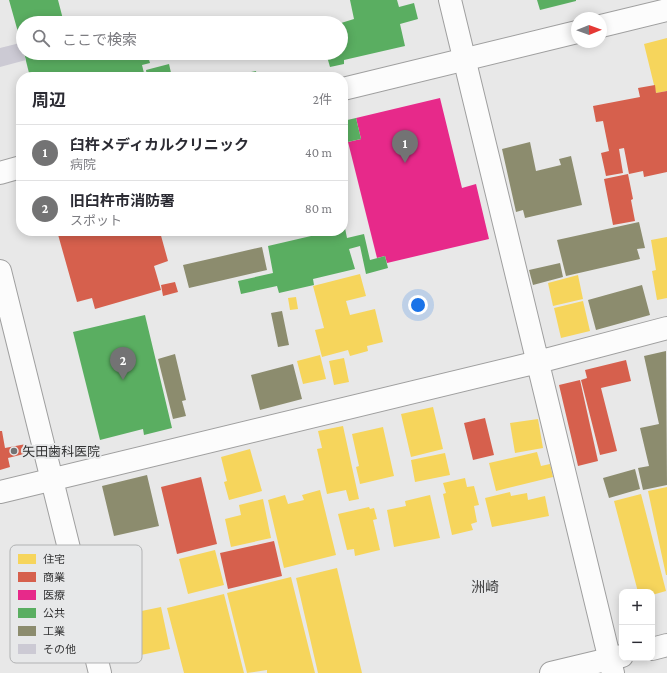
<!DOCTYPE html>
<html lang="ja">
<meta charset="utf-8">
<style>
:root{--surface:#fff;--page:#f7f7f7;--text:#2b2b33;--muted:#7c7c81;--line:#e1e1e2;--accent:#737374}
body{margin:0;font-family:"Crimson Pro","Noto Sans JP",serif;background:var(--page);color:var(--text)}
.controls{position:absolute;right:12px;bottom:12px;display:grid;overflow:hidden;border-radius:8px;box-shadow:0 2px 10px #0003}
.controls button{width:36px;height:36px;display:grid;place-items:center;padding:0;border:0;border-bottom:1px solid var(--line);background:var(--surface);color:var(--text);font:20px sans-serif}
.compass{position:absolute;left:571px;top:12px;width:36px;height:36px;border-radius:50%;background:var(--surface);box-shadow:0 2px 10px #0003;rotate:89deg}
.you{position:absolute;left:418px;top:305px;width:14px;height:14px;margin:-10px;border:3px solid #fff;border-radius:50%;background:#1a73e8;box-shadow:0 0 0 6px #1a73e833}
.badge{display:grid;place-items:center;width:26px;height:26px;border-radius:50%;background:var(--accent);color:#fff;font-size:13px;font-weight:700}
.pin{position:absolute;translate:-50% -33px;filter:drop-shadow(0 1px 2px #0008)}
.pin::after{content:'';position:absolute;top:21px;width:14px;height:12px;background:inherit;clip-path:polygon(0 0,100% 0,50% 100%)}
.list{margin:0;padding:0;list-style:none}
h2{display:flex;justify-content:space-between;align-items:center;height:52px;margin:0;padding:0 16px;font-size:17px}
h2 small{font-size:13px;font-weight:400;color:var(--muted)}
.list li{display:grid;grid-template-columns:26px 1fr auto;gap:12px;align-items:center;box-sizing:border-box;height:56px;padding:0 16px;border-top:1px solid var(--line)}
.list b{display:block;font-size:15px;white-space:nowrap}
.list p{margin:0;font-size:13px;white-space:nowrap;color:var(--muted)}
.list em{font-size:13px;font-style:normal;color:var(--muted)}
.icon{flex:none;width:22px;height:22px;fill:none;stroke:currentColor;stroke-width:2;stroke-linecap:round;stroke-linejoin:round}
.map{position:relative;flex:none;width:667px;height:673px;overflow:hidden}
.search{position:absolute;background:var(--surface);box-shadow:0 2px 10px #0003;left:16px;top:16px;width:332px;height:44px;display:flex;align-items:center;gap:10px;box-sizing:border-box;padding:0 14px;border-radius:22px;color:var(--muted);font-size:15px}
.panel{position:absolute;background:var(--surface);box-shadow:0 2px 10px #0003;left:16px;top:72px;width:332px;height:164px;border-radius:16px}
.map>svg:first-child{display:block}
.homes{fill:#f6d55c}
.shops{fill:#d6604d}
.health{fill:#e7298a}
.public{fill:#5aae61}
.industry{fill:#8c8c6e}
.building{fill:#cccad4}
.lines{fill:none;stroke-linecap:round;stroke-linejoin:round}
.street-casing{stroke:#9f9f9f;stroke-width:24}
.secondary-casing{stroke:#9f9f9f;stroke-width:24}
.street{stroke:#fcfcfc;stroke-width:22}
.secondary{stroke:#fcfcfc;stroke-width:22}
.poi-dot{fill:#737374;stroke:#e7e8e9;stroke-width:1.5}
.labels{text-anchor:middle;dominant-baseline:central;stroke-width:4;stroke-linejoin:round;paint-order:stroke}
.poi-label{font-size:13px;fill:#343435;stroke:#e7e8e9;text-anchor:start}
.neighbourhood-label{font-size:14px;fill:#404041;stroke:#e7e8e9}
.key{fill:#e7e8e9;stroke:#b1b2b3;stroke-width:1}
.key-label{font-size:11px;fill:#343435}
</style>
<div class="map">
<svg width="667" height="673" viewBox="0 0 667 673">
<rect width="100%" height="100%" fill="#e8e8e8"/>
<path class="homes" d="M667,38V91L656,93L644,44Z
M667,237V298L657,300L652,271L656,270L651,240Z
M360,274L366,296L346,301L350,315L375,309L383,342L367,346L368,351L350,356L348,350L322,357L315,330L324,328L313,286Z
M578,275L583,299L553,306L548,283Z
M296,297L298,309L290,310L288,298Z
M583,301L590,331L561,338L554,308Z
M320,355L326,379L303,384L297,361Z
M344,358L349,382L334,385L329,361Z
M433,407L443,449L411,457L401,414Z
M538,419L543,448L515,453L510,423Z
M343,426L359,499L349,501L346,490L327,494L317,449L322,448L318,431Z
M383,427L394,476L360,484L356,467L359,466L352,434Z
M250,449L262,491L229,500L224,482L227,481L221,457Z
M537,452L541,466L550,464L553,477L496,491L489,463Z
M445,453L450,475L415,482L411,460Z
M465,478L467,487L474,486L479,505L474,506L477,522L471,524L473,530L452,535L443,494L446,493L443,483Z
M667,487V575H666L648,491Z
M320,490L336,555L284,568L268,500L285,495L288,504L304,500L302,495Z
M510,492L511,496L527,493L528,500L545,496L549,516L492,527L485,498Z
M641,494L666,591L652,595V592H638L614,501Z
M430,495L440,538L394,547L387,510L406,506L405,501Z
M263,499L271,538L231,547L225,519L241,515L239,505Z
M369,507L370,509L374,508L377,519L373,520L380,550L355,556L354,549L347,550L338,514Z
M215,550L224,585L188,594L179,559Z
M337,568L362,673H318L296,578Z
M291,577L315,673H267V670L247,673L227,593Z
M224,594L244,673H184L167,608Z
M161,607L170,649L131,657L122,615Z"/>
<path class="shops" d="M655,85L656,93L667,91V172L644,177L643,171L629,174L624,148L619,149L623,173L606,176L601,153L609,151L603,121L596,122L593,106L640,97L638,88Z
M628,174L633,199L631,200L635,221L613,225L604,179Z
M57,231H151V234L160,232L168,261L154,266L161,290L95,309L92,298L77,302Z
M175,282L178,292L163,296L161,285Z
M626,360L631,381L601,388L617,451L600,455L581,380L587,378L585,370Z
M580,380L598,461L578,466L559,385Z
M485,418L494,455L473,460L464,423Z
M0,431H2L5,448L26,444L28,453L8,458L10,467L0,470Z
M201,477L217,544L177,554L161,487Z
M274,541L282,576L228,589L220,553Z"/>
<path class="health" d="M440,98L462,188L476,184L489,239L387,263L385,256L377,258L348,142L361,139L356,118Z"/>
<path class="public" d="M9,0H58L64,23H23V50Z
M350,0H397L399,7L414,3L418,19L400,24L405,46L344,60V64L330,67L326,53H341V23L354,19Z
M537,0H576V1L540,10Z
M24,53H147L150,63L142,65L145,77H30Z
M169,64L172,77H147L146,70Z
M256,71L257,77H231V76Z
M356,118L361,139L343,143V121Z
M344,223L347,238L364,234L370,260L385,256L388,268L366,274L360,246L349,249L355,269L313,279L314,285L279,293L277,286L241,294L238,281L273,273L268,246L311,236L310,231H343Z
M145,315L172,428L144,435L143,429L100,440L73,332Z"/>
<path class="industry" d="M530,142L536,171L561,165L559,159L571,156L582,205L525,218L523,210L516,212L502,149Z
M639,222L645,248L637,249L640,259L566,276L557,240Z
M262,247L267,270L189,288L183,265Z
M560,263L563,277L533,285L529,270Z
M642,285L650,315L596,330L588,300Z
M282,311L289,345L278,347L271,313Z
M666,351L667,485L643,490L638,468L649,466L640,428L659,424L644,356Z
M175,354L186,400L182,401L186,416L173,419L158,359Z
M293,364L302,399L260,410L251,375Z
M635,469L640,489L609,498L603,478Z
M147,475L159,526L114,536L102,486Z"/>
<path class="building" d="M20,43L26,60L0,67V48Z"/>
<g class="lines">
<defs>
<path id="street" d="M450,0L613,673
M0,492L538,362L667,328"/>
<path id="secondary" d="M601,26L667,10
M343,89L577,32
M0,173L21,167
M0,271L100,673
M652,649L667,645
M551,673L622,656"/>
</defs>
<use href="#street" class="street-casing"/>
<use href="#secondary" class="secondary-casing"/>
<use href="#street" class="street"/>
<use href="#secondary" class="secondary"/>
</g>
<circle class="poi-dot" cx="14" cy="451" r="4"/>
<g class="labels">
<g class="poi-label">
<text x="22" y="451">矢田歯科医院</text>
</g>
<g class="neighbourhood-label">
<text x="485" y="587">洲崎</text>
</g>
</g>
<rect x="10" y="545" width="132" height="118" rx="6" class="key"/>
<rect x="18" y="554" width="18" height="10" fill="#f6d55c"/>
<rect x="18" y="572" width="18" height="10" fill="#d6604d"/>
<rect x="18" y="590" width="18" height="10" fill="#e7298a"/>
<rect x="18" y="608" width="18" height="10" fill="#5aae61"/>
<rect x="18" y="626" width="18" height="10" fill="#8c8c6e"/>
<rect x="18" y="644" width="18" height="10" fill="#cccad4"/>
<g class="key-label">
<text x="43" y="563">住宅</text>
<text x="43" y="581">商業</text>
<text x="43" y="599">医療</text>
<text x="43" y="617">公共</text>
<text x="43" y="635">工業</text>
<text x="43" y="653">その他</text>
</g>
</svg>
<div class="controls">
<button>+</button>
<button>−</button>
</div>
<svg class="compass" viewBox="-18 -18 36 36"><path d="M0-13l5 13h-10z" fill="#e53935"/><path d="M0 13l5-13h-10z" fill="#7c7c81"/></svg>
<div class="you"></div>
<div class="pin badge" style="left:405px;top:163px">1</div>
<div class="pin badge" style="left:123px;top:380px">2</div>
<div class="search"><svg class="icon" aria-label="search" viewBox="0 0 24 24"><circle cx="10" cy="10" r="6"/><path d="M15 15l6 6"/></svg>ここで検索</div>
<section class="panel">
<h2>周辺<small>2件</small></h2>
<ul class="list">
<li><span class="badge">1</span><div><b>臼杵メディカルクリニック</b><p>病院</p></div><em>40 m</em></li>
<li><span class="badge">2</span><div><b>旧臼杵市消防署</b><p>スポット</p></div><em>80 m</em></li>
</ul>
</section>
</div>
